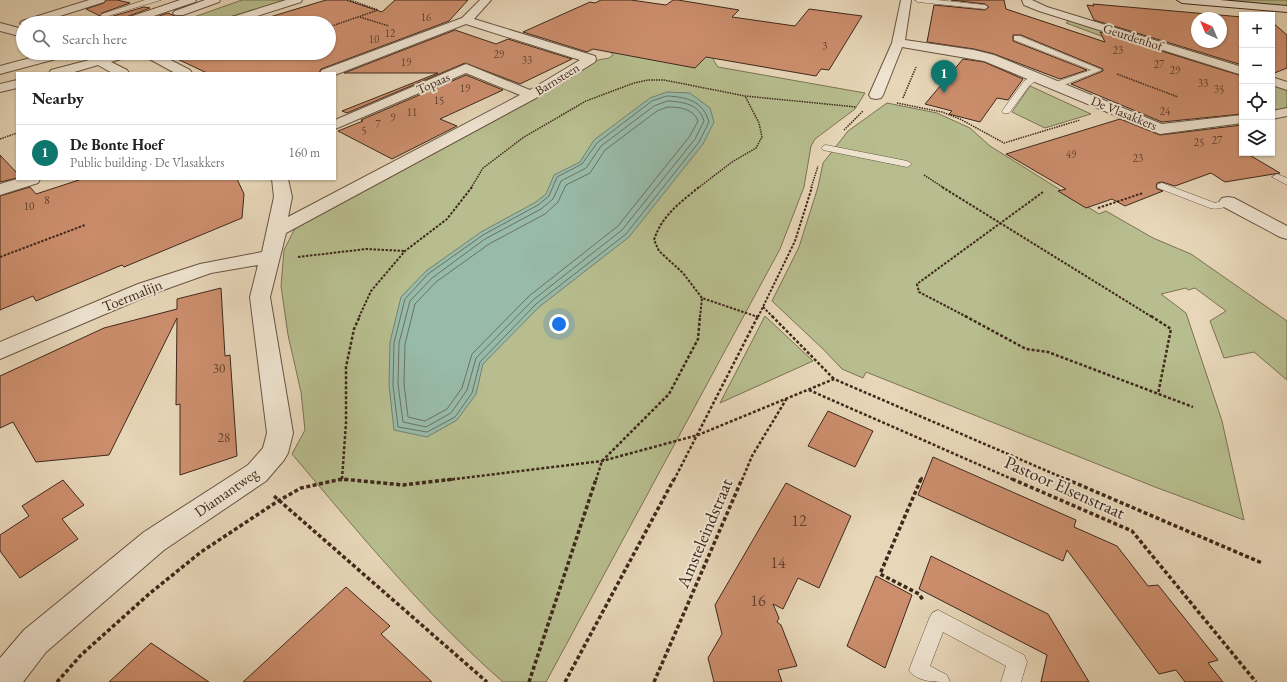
<!DOCTYPE html>
<meta charset="utf-8">
<style>
:root{--surface:#fff;--page:#f6f6f6;--text:#202124;--muted:#757577;--line:#e0e0e0;--accent:#0f766e}
body{margin:0;font-family:"EB Garamond",serif;background:var(--page);color:var(--text)}
.controls{position:absolute;right:12px;top:12px;display:grid;overflow:hidden;border-radius:0px;box-shadow:0 1px 3px #0004}
.controls button{width:36px;height:36px;display:grid;place-items:center;padding:0;border:0;border-bottom:1px solid var(--line);background:var(--surface);color:var(--text);font:20px sans-serif}
.compass{position:absolute;left:1191px;top:12px;width:36px;height:36px;border-radius:50%;background:var(--surface);box-shadow:0 1px 3px #0004;rotate:316deg}
.you{position:absolute;left:559px;top:324px;width:14px;height:14px;margin:-10px;border:3px solid #fff;border-radius:50%;background:#1a73e8;box-shadow:0 0 0 6px #1a73e833}
.badge{display:grid;place-items:center;width:26px;height:26px;border-radius:50%;background:var(--accent);color:#fff;font-size:13px;font-weight:700}
.pin{position:absolute;translate:-50% -33px;filter:drop-shadow(0 1px 2px #0008)}
.pin::after{content:'';position:absolute;top:21px;width:14px;height:12px;background:inherit;clip-path:polygon(0 0,100% 0,50% 100%)}
.list{margin:0;padding:0;list-style:none}
h2{display:flex;justify-content:space-between;align-items:center;height:52px;margin:0;padding:0 16px;font-size:17px}
h2 small{font-size:13px;font-weight:400;color:var(--muted)}
.list li{display:grid;grid-template-columns:26px 1fr auto;gap:12px;align-items:center;box-sizing:border-box;height:56px;padding:0 16px;border-top:1px solid var(--line)}
.list b{display:block;font-size:15px;white-space:nowrap}
.list p{margin:0;font-size:13px;white-space:nowrap;color:var(--muted)}
.list em{font-size:13px;font-style:normal;color:var(--muted)}
.icon{flex:none;width:22px;height:22px;fill:none;stroke:currentColor;stroke-width:2;stroke-linecap:round;stroke-linejoin:round}
.map{position:relative;flex:none;width:1287px;height:682px;overflow:hidden}
.search{position:absolute;background:var(--surface);box-shadow:0 1px 3px #0004;left:16px;top:16px;width:320px;height:44px;display:flex;align-items:center;gap:10px;box-sizing:border-box;padding:0 14px;border-radius:22px;color:var(--muted);font-size:15px}
.panel{position:absolute;background:var(--surface);box-shadow:0 1px 3px #0004;left:16px;top:72px;width:320px;height:108px;border-radius:0px}
.map>svg:first-child{display:block}
.green{fill:#b7bd8e;stroke:#7b7254}
.water{fill:#98baa8;stroke:#748070}
.lines{fill:none;stroke-linecap:round;stroke-linejoin:round}
.shore{stroke:#6c7162;stroke-width:1}
.building{fill:#cc8e6d;stroke:#3f281b;fill-rule:evenodd}
.service-casing{stroke:#695442;stroke-width:1}
.minor-casing{stroke:#695442;stroke-width:2}
.tertiary-casing{stroke:#695442;stroke-width:2}
.secondary-casing{stroke:#3f281b;stroke-width:2}
.path-far3{stroke:#3f281b;stroke-width:1.5;stroke-dasharray:1.5 1;stroke-linecap:butt}
.path-far2{stroke:#3f281b;stroke-width:2;stroke-dasharray:2.5 1.5;stroke-linecap:butt}
.path-far1{stroke:#3f281b;stroke-width:2.5;stroke-dasharray:3 2;stroke-linecap:butt}
.path{stroke:#3f281b;stroke-width:3.5;stroke-dasharray:4 2.5;stroke-linecap:butt}
.service{fill:#efe4d1;fill-rule:evenodd}
.minor{fill:#efe4d1;fill-rule:evenodd}
.tertiary{fill:#efe4d1;fill-rule:evenodd}
.secondary{fill:#efe4d1;fill-rule:evenodd}
.labels{text-anchor:middle;dominant-baseline:central;stroke-width:4;stroke-linejoin:round;paint-order:stroke}
.far-number-label{font-size:11px;fill:#624230}
.far-street-label{font-size:13px;fill:#3f281b;stroke:#efe4d1}
.number-label{font-size:13px;fill:#624230}
.street-label{font-size:15px;fill:#3f281b;stroke:#efe4d1}
.near-number-label{font-size:16px;fill:#624230}
.near-street-label{font-size:18px;fill:#3f281b;stroke:#efe4d1}
</style>
<div class="map">
<svg width="1287" height="682" viewBox="0 0 1287 682">
<rect width="100%" height="100%" fill="#e7d6b8"/>
<filter id="stains"><feTurbulence type="fractalNoise" baseFrequency=".005" numOctaves="4"/><feColorMatrix values="0 0 0 0 .2 0 0 0 0 .09 0 0 0 0 .02 0 0 0 .5 -.17"/></filter>
<radialGradient id="worn" r=".72"><stop offset=".6" stop-color="#630" stop-opacity="0"/><stop offset="1" stop-color="#630" stop-opacity=".3"/></radialGradient>
<path class="green" d="M242,0H288L209,23H177Z
M1207,0H1287V7Z
M1071,19L1242,69V88L1066,23Z
M610,51L712,55L714,61L718,67L865,93L855,109L815,139L811,146L804,187L780,249L546,682H503C425,614 359,533 292,454L305,430L301,392L288,335L281,286L284,250L294,230L312,216L598,60L609,58L613,55Z
M1272,77L1287,82V109L1272,112L1273,100L1272,99Z
M1030,86L1091,114L1045,128L1012,112Z
M887,103L937,113L970,128L990,146L1091,209L1099,214L1106,211L1153,238L1191,254L1287,321V380L1254,352L1224,358L1210,321L1226,311L1195,288L1188,290L1186,288L1161,294L1186,313L1222,421L1244,520L1155,487L866,372L863,378L842,369L824,350L772,301L799,247L818,187L823,163L848,131Z
M765,316L813,361L720,403Z"/>
<path class="water" d="M667,92L690,93L710,108L714,122L703,144L629,237L539,307L483,364L476,394L457,420L427,437L394,430L389,385L390,342L401,297L426,271L481,232L536,202L546,194L554,175L580,162L594,140L650,98Z"/>
<g class="lines">
<path class="shore" d="M667,96C687,97 703,101 709,122L699,142L626,234L536,304L480,362L472,393L455,417L427,432L398,427L393,385L394,343L405,299L428,274L483,235L538,205L549,196L557,177L582,164L597,143L652,101Z
M668,101C684,102 699,104 704,121L695,139L622,230L533,300L476,358L467,390L451,413L426,427L403,422L398,384L399,343L410,301L432,278L485,239L541,209L553,199L561,181L586,168L601,146L654,106Z
M668,107C680,107 694,109 698,121L690,136L618,226L529,296L472,354L462,388L447,409L425,421L408,417L404,384L405,344L415,304L436,282L489,244L545,214L558,202L566,185L590,173L605,150L657,111Z"/>
</g>
<path class="building" d="M106,0H117L130,3L102,13L100,16L86,9L104,3Z
M326,0H346L382,12L395,0H468L449,21L321,69L319,73H207L173,57L174,56H172L176,54L173,53H329V23H250Z
M601,0H631L666,5L673,0H678L739,10L732,17L795,26L809,9L862,16L829,70L821,69L816,76L706,57L695,68L593,49L587,52L523,32L590,2L595,3Z
M951,0H1004L1006,9L1105,42L1100,32L1242,76V114L1162,122L1071,84L1103,71V69L1021,35H1013V41L1087,70L1060,79L994,54L974,49L927,42L934,5L985,10L989,7L985,4Z
M1093,4L1242,17V65L1094,20L1087,5L1094,6ZM1197,18H1221V42H1197Z
M144,7L150,8L118,20L114,23L111,22L110,17Z
M168,13L175,16H183L209,23H138Z
M1272,22L1287,35V68L1272,74Z
M455,30L496,44L508,39L572,59L520,84L465,63L347,113L342,111L438,73H344Z
M963,59L984,62L1023,79L1008,100L997,98L980,122L949,114L952,111L925,104Z
M466,75L503,90L440,119L457,126L392,159L338,131L363,121L361,120Z
M1120,119L1160,135L1242,125V153H1246L1280,173L1225,182L1211,173L1175,186L1162,182L1157,183L1156,187L1157,189L1163,191L1125,206L1112,199L1086,208L1058,191L1066,189L1006,154Z
M0,155L17,173V178L0,182Z
M82,179H237L244,194L242,218L124,267L122,265L36,301L33,296L0,310V196L30,187L36,194Z
M221,288L225,356L230,355L237,456L180,475V404L176,405L177,318L109,455L36,462L13,422L0,428V376L104,328L177,309V299Z
M828,411L873,431L855,467L808,446Z
M933,457L1076,520L1074,527L1117,546L1148,586L1158,585L1218,660L1208,663L1223,682H1185L1176,670L1159,674L1067,550L1063,561L918,495Z
M63,480L84,505L62,519L78,539L20,578L0,551V535L29,516L22,506Z
M786,483L851,516L819,588L798,578L783,609L773,604L779,618L777,622L781,625L797,666L778,670L782,682H714L708,658L722,634L715,605Z
M931,556L1048,614L1089,682H1041L1047,655L919,589Z
M876,576L912,595L885,668L847,646Z
M346,587L390,626L381,634L432,682H243Z
M151,643L209,682H109Z"/>
<g class="lines">
<defs>
<path id="service" d="M145,0H161L108,16L110,23H104L101,15L102,14Z
M915,0H937L985,5L988,7L985,9L918,2Z
M1014,36H1020L1102,70L1059,87H1053V83L1091,70L1014,40Z
M1034,75H1040L1041,77L1030,85L1009,113H1003L1002,111L1024,81Z
M826,145L907,161L912,164L907,167L823,150L821,148L823,146Z
M1277,174L1287,178V185L1272,177Z
M1162,183L1215,203L1228,199L1233,202C1229,207 1217,210 1210,208L1158,188L1157,186L1158,184Z
M938,610L1024,655L1027,662L1021,682H1001L1006,666L943,632L930,666L947,675L950,682C935,682 916,682 909,670L929,619L932,613Z"/>
<path id="minor" d="M89,0H105L104,2L38,23H23V26L20,23L22,21Z
M286,0H302L301,2L235,23H217L219,21Z
M480,0H491L474,19L595,56L596,59L595,62L536,98L286,233L270,297L293,433L288,453L284,460L266,481L164,550L46,652L23,682H0V658L24,630L144,532L248,465L263,448L267,433L250,297L258,265L211,273L152,294L0,359V342L138,284L200,264L262,252L274,197L272,179H288L292,197L288,217L520,95L466,73L335,129V120L466,64L530,90L580,60L466,24L335,75V73H320L322,70L462,18Z
M901,0H911L905,40L974,50L994,55L1162,124L1242,115V123L1160,134L984,61L902,47L883,95L881,98L876,99L871,98L869,95L892,43Z
M1022,0H1032L1047,7L1242,67V75L1039,11L1024,5Z
M0,23L23,29V37L0,31Z
M93,53L101,56L113,53H133L131,56L111,62L127,70L129,73H112L98,65L71,73H49L51,70L89,60L87,57L89,54Z
M142,53H157L190,70L192,73H175L144,56Z
M1272,77L1287,82V90L1272,85Z
M17,80V88L0,92V84Z
M1287,108V116L1272,119V111Z
M17,179H40L38,183L0,195V184Z
M1228,197L1234,198L1287,226V239L1280,237L1222,206L1219,202L1222,198Z"/>
<path id="tertiary" d="M180,0H196L195,2L133,23H116L118,21Z
M205,0H220L219,2L183,15H175L173,13L175,11Z
M49,53H69L67,56L0,74V66Z"/>
<path id="secondary" d="M1177,0H1220L1287,6V12L1182,3Z"/>
</defs>
<use href="#service" class="service-casing"/>
<use href="#minor" class="minor-casing"/>
<use href="#tertiary" class="tertiary-casing"/>
<use href="#secondary" class="secondary-casing"/>
<path class="path-far3" d="M360,17L389,26
M307,18L321,23
M329,27L378,10L350,0
M1117,74L1178,97
M903,98L916,67
M897,103L942,112L960,119L1004,143L1080,120
M844,130L863,111
M0,139L17,133
M924,175L944,188
M471,188L483,168L524,137L586,101L634,83L648,80H664L745,96L856,107
M698,188L732,162L756,148L762,137L759,123L745,96
M811,188L818,166"/>
<path class="path-far2" d="M699,187C680,203 662,215 654,240L659,251L683,273L702,298L758,317
M942,187L1152,317
M1098,208L1143,193
M0,257L85,225
M298,257L366,249L405,251
M763,307L773,317
M359,317L371,291L405,251L447,219L472,187
M700,317L702,298
M758,317L795,241L812,187
M967,317L919,292L917,284L1043,192"/>
<path class="path-far1" d="M756,316L758,317
M772,316L834,379
M965,316L1026,349L1048,352L1193,407
M1151,316L1171,329L1158,394
M809,390L1014,480
M342,479L346,423V367L354,329L360,316
M339,480H349
M447,480L602,461L698,435L834,379L1068,480
M596,480L602,461L669,394L698,339L700,316
M674,480L758,316
M742,480L752,456L787,398
M921,480L922,477"/>
<path class="path" d="M921,479L880,574L919,594L923,600
M1012,479L1132,531L1256,682
M1066,479L1262,563
M274,496L487,682
M57,682L81,655L149,594L201,552L278,501L301,488L342,479L403,485L455,479
M529,682L596,479
M565,682L674,479
M654,682L742,479"/>
<use href="#service" class="service"/>
<use href="#minor" class="minor"/>
<use href="#tertiary" class="tertiary"/>
<use href="#secondary" class="secondary"/>
</g>
<g class="labels">
<g class="far-number-label">
<text x="426" y="17">16</text>
<text x="390" y="33">12</text>
<text x="374" y="39">10</text>
<text x="825" y="46">3</text>
<text x="1118" y="50">23</text>
<text x="499" y="54">29</text>
<text x="527" y="60">33</text>
<text x="406" y="62">19</text>
<text x="1159" y="64">27</text>
<text x="1175" y="70">29</text>
<text x="1203" y="83">33</text>
<text x="465" y="88">19</text>
<text x="1219" y="89">35</text>
<text x="439" y="100">15</text>
<text x="1165" y="111">24</text>
<text x="412" y="112">11</text>
<text x="393" y="117">9</text>
<text x="378" y="124">7</text>
<text x="364" y="130">5</text>
<text x="1217" y="140">27</text>
<text x="1199" y="142">25</text>
<text x="1071" y="154">49</text>
<text x="1138" y="158">23</text>
<text x="47" y="200">8</text>
<text x="29" y="206">10</text>
</g>
<g class="far-street-label">
<text transform="translate(1133 37) rotate(18)">Geurdenhof</text>
<text transform="translate(557 79) rotate(-32)">Barnsteen</text>
<text transform="translate(433 83) rotate(-24)">Topaas</text>
<text transform="translate(1124 113) rotate(22)">De Vlasakkers</text>
</g>
<g class="number-label">
<text x="219" y="368">30</text>
<text x="224" y="437">28</text>
</g>
<g class="street-label">
<text transform="translate(132 295) rotate(-22)">Toermalijn</text>
<text transform="translate(226 492) rotate(-35)">Diamantweg</text>
</g>
<g class="near-number-label">
<text x="799" y="520">12</text>
<text x="778" y="562">14</text>
<text x="758" y="600">16</text>
</g>
<g class="near-street-label">
<text transform="translate(1065 487) rotate(24)">Pastoor Elsenstraat</text>
<text transform="translate(704 533) rotate(-67)">Amsteleindstraat</text>
</g>
</g>
<rect width="100%" height="100%" filter="url(#stains)"/>
<rect width="100%" height="100%" fill="url(#worn)"/>
</svg>
<div class="controls">
<button>+</button>
<button>−</button>
<button><svg class="icon" aria-label="locate" viewBox="0 0 24 24"><circle cx="12" cy="12" r="6"/><path d="M12 2v4M12 18v4M2 12h4M18 12h4"/></svg></button>
<button><svg class="icon" aria-label="layers" viewBox="0 0 24 24"><path d="M12 4l9 5-9 5-9-5zM3 14l9 5 9-5"/></svg></button>
</div>
<svg class="compass" viewBox="-18 -18 36 36"><path d="M0-13l5 13h-10z" fill="#e53935"/><path d="M0 13l5-13h-10z" fill="#757577"/></svg>
<div class="you"></div>
<div class="pin badge" style="left:944px;top:93px">1</div>
<div class="search"><svg class="icon" aria-label="search" viewBox="0 0 24 24"><circle cx="10" cy="10" r="6"/><path d="M15 15l6 6"/></svg>Search here</div>
<section class="panel">
<h2>Nearby<small></small></h2>
<ul class="list">
<li><span class="badge">1</span><div><b>De Bonte Hoef</b><p>Public building · De Vlasakkers</p></div><em>160 m</em></li>
</ul>
</section>
</div>
